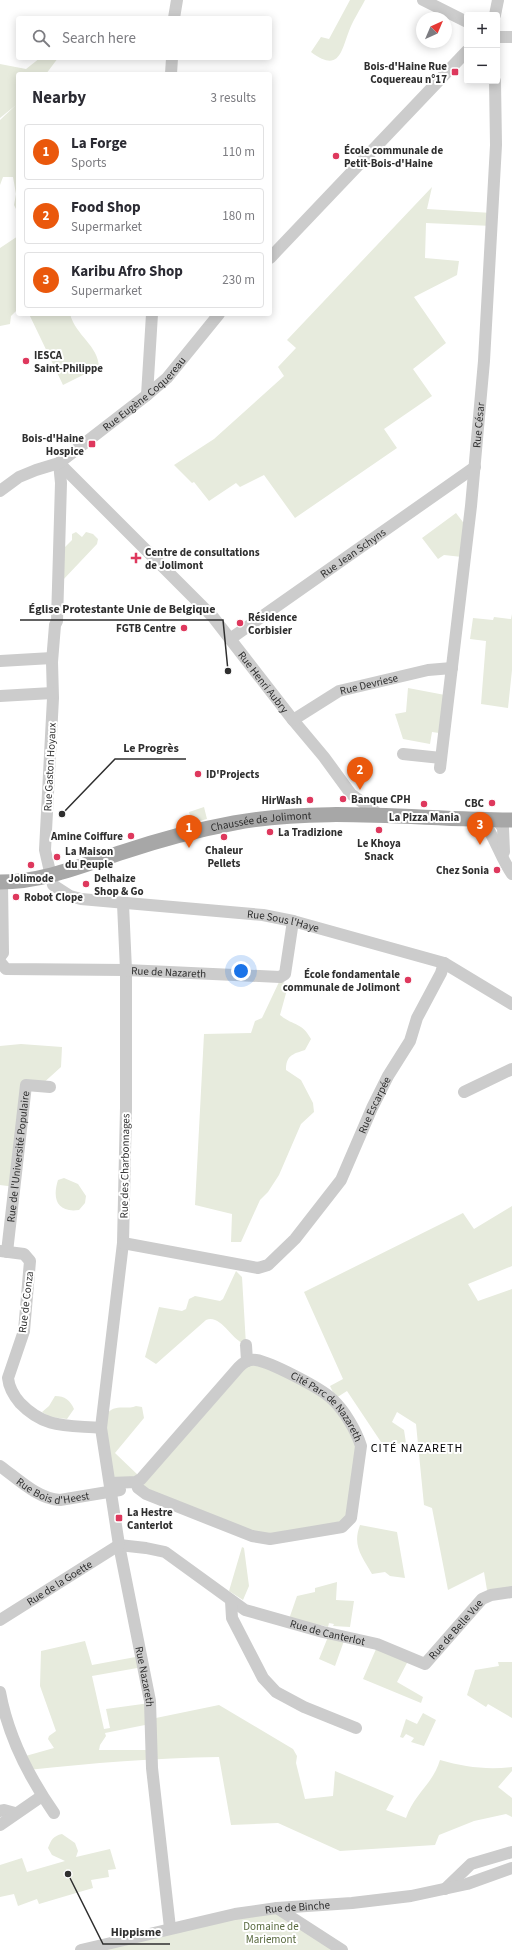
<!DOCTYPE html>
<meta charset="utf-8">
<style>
:root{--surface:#fff;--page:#f2f2f3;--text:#2b2b33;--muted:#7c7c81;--line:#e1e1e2;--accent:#ea580c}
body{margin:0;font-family:"Source Sans 3",sans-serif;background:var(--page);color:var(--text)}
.controls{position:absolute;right:12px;top:12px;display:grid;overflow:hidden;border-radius:4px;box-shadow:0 2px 10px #0003}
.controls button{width:36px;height:36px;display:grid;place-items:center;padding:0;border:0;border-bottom:1px solid var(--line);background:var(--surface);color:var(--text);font:20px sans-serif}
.compass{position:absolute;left:416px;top:12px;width:36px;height:36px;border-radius:50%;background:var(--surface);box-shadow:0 2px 10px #0003;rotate:44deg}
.you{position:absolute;left:241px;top:971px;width:14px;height:14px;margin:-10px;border:3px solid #fff;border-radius:50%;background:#1a73e8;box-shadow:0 0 0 6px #1a73e833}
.badge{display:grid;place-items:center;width:26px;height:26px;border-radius:50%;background:var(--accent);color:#fff;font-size:13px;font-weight:700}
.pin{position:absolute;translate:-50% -33px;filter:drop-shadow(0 1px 2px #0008)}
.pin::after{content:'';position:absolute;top:21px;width:14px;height:12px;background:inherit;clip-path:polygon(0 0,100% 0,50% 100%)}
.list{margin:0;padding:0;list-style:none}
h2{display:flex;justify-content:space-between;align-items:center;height:52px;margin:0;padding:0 16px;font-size:17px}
h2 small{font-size:13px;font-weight:400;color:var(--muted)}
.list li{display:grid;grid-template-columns:26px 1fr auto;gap:12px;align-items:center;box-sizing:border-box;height:56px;margin:0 8px 8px;padding:0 8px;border:1px solid var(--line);border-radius:4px}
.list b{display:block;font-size:15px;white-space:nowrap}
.list p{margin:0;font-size:13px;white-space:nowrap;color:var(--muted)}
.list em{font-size:13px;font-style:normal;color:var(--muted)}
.icon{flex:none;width:22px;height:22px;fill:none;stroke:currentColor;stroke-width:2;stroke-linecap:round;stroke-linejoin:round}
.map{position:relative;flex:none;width:512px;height:1950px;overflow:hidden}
.search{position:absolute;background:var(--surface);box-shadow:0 2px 10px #0003;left:16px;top:16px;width:256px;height:44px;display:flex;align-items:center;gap:10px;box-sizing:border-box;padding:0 14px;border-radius:4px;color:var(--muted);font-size:15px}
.panel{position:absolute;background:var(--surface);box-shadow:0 2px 10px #0003;left:16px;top:72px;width:256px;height:244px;border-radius:4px}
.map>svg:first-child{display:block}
.green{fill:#e7ebdd;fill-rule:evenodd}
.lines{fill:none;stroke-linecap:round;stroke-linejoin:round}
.minor{stroke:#ccc;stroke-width:12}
.major{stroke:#a7a7a7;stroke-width:15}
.poi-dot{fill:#de385d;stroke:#fff;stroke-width:1.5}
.labels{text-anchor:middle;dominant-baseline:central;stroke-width:4;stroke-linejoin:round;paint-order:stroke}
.poi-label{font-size:11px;font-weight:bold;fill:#2f2f2f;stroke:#fff;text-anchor:start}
.street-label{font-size:11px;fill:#2f2f2f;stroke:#fff}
.park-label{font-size:11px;fill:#58693e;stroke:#fff}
.neighbourhood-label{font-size:12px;letter-spacing:1px;fill:#000;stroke:#fff}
.leader{fill:none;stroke:#2f2f2f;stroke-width:1.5}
.callout-dot{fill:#2f2f2f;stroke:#fff;stroke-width:1.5}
.callout-label{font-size:12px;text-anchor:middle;font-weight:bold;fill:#2f2f2f;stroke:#fff;stroke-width:4;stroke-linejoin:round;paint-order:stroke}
</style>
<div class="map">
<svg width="512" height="1950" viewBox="0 0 512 1950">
<rect width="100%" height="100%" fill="#fff"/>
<path class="green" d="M350,0H365C360,10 353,20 349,31C341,52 339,73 311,52L321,37L329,39Z
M40,58H58L46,74H18V213L14,205L16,194L13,177H3L0,185V120L16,105L0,118V64L26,69Z
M432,187L427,209L492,213V226L426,223L425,258L459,261L457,275L414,297L446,343L413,369L432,396L384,429L397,448L295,518L264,475L240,487L236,483L209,501L194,482L192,483L174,465L214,439L284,376L278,367L296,348L287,340Z
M18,236V309L11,316L10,324L0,326V248Z
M29,314H70C76,336 98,345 99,367L63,385Z
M456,513L466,526L462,557L444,555L438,559L422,538Z
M76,532L82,537L86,532L93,534L98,539L97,544L62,581L61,551L72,540V534Z
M512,614V670L508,708L481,704L486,641L470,639L473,618L493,620L494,617L511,619Z
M408,688L445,695L439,733L432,732L430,744L403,739L395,714L406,712Z
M204,807L207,819L192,823L189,812Z
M282,981L288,986L280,1015C293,1026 302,1022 311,1039L305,1050C292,1054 286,1056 286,1070L301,1080L313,1103L314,1112L301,1124L279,1175L268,1192L260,1200L241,1242H231L232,1214L195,1205L204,1034L251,1033L255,1021L262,1018L279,982Z
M21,1044L62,1047L61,1067L40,1086L26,1085L15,1187L0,1185V1046Z
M64,1178L78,1184L86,1196L85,1203L79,1210C57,1213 52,1199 58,1180Z
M512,1206V1266L468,1284L478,1301L512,1289V1592L488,1596L484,1572L448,1590L432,1508L424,1505L416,1424L397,1412L392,1422L404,1430L406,1443L383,1445L347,1391L336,1398L330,1386L343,1379L304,1292L463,1213L474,1229Z
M236,1271L242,1277L246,1345C231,1340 221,1314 206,1320L156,1364L145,1357L159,1307L182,1311L186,1309L189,1299L195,1296L220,1301L223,1299Z
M247,1360L318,1389L360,1441L349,1523L270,1540L141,1492L142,1478Z
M55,1396C65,1396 70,1400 74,1409L67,1419L50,1417L42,1412L49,1406Z
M136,1406L142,1407L144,1418L115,1453L139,1476L135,1480L115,1478L112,1474L105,1430L108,1413C115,1404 127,1410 136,1406Z
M360,1525L397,1532L405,1578L390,1576L385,1572L372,1574C362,1556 352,1546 360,1525Z
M242,1547L244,1548L249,1586L243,1600L229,1591Z
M337,1582L336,1600L354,1601L350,1627L333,1626L334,1624L329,1623L328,1627L321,1625L319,1631L288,1622L297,1596L315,1592V1588Z
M328,1637L344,1641L335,1666L319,1659Z
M85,1641L92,1665L141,1656L143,1667L92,1676L104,1729L110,1728L106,1709L150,1703L151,1719L219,1705L293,1749L297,1756L296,1763L305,1799L333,1796L335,1771L394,1796L386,1810L406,1818C414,1794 433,1784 440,1760C464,1767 487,1770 512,1767V1771L498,1787L512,1798V1817L506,1814L474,1821L439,1835L435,1845L340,1851L278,1823L231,1825L219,1757C155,1758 92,1763 28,1770L22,1757L54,1748L48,1739L49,1736L56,1731L40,1686L41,1651ZM150,1724L151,1750H99L100,1745L106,1736L105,1733Z
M376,1649L408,1661L397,1682L423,1697L421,1703L363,1679Z
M498,1662H512V1718L488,1704L486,1707L467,1695L475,1670L499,1666Z
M423,1713L436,1720L424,1746L411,1742L414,1738L406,1734L403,1738L400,1737L406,1719L417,1724Z
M62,1834L75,1843L78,1851L76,1857L110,1849L116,1869L108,1870L109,1877L91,1880L93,1888L39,1904L37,1899L18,1906L14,1894L0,1897V1865L22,1858L27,1872L65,1861L52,1855L48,1848C51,1840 53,1836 62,1834Z
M276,1913L334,1950H99L224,1920Z"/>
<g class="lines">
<g class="minor">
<path d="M423,0L467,22"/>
<path d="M495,15L498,0"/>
<path d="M174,18L177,0"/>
<path d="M497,37H512"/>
<path d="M171,74L172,58"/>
<path d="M270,258L467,51"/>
<path d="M147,395L152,314"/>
<path id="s1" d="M59,463L61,483L57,621L55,625L52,662L53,698L45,850L53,885L70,896L81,899L263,915L293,921L444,963L512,1004"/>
<path id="s2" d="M59,463L213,617L293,720L324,757L351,794L381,816"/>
<path id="s3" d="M0,491L19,477L36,470L59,463L147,395L167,378L219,314"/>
<path id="s4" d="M230,639L475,467"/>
<path d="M0,661L52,658"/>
<path d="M0,696L52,693"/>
<path id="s5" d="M293,720L339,691L428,670L452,668"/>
<path d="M403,754L441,758"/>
<path id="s6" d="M440,768L471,506L484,361L496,145L495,81"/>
<path d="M482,820C495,836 500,857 512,874"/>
<path d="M497,820L503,828L504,852"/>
<path id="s7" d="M123,904L126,970V1108L123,1243L101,1428L119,1545L150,1701L152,1768L170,1928"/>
<path d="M0,957L3,953L2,883"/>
<path id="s8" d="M0,962L6,969L126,970L280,977L285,974L293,921"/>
<path d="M464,1092L512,1069"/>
<path id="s9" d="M123,1243L258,1268L268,1265L295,1239L341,1180L372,1108L388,1076L410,1041L417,1018L441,973L444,963"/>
<path d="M0,1251L24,1254L30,1261L24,1331L8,1378C9,1388 14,1396 20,1403C45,1429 67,1425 101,1428"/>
<path id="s10" d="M7,1252L26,1085L50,1087"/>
<path d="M246,1345L247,1361"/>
<path id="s11" d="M0,1466C18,1479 38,1499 60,1500L120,1490"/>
<path id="s12" d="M110,1483L136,1482L141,1479L239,1367C244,1362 249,1359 256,1360C270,1362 321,1388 332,1399C344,1410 356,1430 361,1446L351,1518L342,1527L270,1539L252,1536L146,1494L138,1488L136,1482"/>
<path id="s13" d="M119,1545L146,1548L165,1552L245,1610L323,1632L377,1644L425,1664L482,1599L491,1595L512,1592"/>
<path d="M231,1601L232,1618L263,1678L276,1692L304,1707L356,1728"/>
<path id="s14" d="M0,1620L119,1545"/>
<path d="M0,1692C8,1736 29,1777 54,1813"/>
<path d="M0,1811L4,1810L15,1813"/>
<path d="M0,1825L42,1796"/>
<path d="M445,1889L471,1864L512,1852"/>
<path d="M277,1908L342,1950"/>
<path id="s15" d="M81,1950L235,1914L277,1908L352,1903L411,1896L467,1884L512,1868"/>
</g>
<path class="major" id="s16" d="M0,882C43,882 83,865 123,852C159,840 196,830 234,823C326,806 419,820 512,820"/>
</g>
<g class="poi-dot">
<rect x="451" y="68" width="8" height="8" rx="2"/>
<circle cx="336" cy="156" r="4"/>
<circle cx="26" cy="361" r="4"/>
<rect x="88" y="440" width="8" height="8" rx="2"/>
<path d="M134 552h4v4h4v4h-4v4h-4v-4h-4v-4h4z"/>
<circle cx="240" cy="623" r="4"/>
<circle cx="184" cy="628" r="4"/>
<circle cx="198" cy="774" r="4"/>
<circle cx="343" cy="799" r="4"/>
<circle cx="310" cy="800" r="4"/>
<circle cx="492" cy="803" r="4"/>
<circle cx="424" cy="804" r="4"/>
<circle cx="379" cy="830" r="4"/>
<circle cx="270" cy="832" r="4"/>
<circle cx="131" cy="836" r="4"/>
<circle cx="224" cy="837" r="4"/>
<circle cx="57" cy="857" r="4"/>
<circle cx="31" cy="865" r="4"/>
<circle cx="497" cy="870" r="4"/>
<circle cx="86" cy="884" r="4"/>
<circle cx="16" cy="897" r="4"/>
<circle cx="408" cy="980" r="4"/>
<rect x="115" y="1514" width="8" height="8" rx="2"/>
</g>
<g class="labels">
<g class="poi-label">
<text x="447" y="66" text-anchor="end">Bois-d'Haine Rue<tspan x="447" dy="13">Coquereau n°17</tspan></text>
<text x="344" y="150">École communale de<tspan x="344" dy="13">Petit-Bois-d'Haine</tspan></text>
<text x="34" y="355">IESCA<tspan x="34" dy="13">Saint-Philippe</tspan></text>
<text x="84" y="438" text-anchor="end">Bois-d'Haine<tspan x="84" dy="13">Hospice</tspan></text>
<text x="145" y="552">Centre de consultations<tspan x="145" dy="13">de Jolimont</tspan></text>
<text x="248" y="617">Résidence<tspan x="248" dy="13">Corbisier</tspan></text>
<text x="176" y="628" text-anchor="end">FGTB Centre</text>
<text x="206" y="774">ID'Projects</text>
<text x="351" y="799">Banque CPH</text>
<text x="302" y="800" text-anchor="end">HirWash</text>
<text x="484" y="803" text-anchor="end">CBC</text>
<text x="424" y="817" text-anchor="middle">La Pizza Mania</text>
<text x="278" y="832">La Tradizione</text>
<text x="123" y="836" text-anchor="end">Amine Coiffure</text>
<text x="379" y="843" text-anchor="middle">Le Khoya<tspan x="379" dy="13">Snack</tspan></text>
<text x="224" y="850" text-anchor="middle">Chaleur<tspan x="224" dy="13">Pellets</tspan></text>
<text x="65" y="851">La Maison<tspan x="65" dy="13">du Peuple</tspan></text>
<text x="489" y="870" text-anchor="end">Chez Sonia</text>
<text x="31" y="878" text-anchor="middle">Jolimode</text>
<text x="94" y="878">Delhaize<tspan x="94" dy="13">Shop &amp; Go</tspan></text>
<text x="24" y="897">Robot Clope</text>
<text x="400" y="974" text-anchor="end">École fondamentale<tspan x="400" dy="13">communale de Jolimont</tspan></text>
<text x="127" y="1512">La Hestre<tspan x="127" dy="13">Canterlot</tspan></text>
</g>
<g class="street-label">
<text stroke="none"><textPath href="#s3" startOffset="176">Rue Eugène Coquereau</textPath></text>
<text stroke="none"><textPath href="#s6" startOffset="345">Rue César</textPath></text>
<text stroke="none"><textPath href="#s4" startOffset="150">Rue Jean Schyns</textPath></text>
<text stroke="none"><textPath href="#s2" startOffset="300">Rue Henri Aubry</textPath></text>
<text stroke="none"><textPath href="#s5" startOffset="85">Rue Devriese</textPath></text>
<text transform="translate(50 767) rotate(-87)">Rue Gaston Hoyaux</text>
<text stroke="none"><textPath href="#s16" startOffset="269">Chaussée de Jolimont</textPath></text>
<text stroke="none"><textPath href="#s1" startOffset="659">Rue Sous l'Haye</textPath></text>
<text stroke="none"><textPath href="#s8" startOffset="172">Rue de Nazareth</textPath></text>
<text stroke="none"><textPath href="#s9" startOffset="342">Rue Escarpée</textPath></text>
<text stroke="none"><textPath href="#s10" startOffset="96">Rue de l'Université Populaire</textPath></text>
<text transform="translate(125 1166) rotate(-89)">Rue des Charbonnages</text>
<text transform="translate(26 1302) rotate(-83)">Rue de Conza</text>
<text stroke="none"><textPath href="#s12" startOffset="287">Cité Parc de Nazareth</textPath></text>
<text stroke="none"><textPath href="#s11" startOffset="61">Rue Bois d'Heest</textPath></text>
<text stroke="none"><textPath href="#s14" startOffset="70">Rue de la Goette</textPath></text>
<text stroke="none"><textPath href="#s13" startOffset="380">Rue de Belle Vue</textPath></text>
<text stroke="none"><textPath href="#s13" startOffset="231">Rue de Canterlot</textPath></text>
<text stroke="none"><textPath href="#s7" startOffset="778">Rue Nazareth</textPath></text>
<text stroke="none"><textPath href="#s15" startOffset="221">Rue de Binche</textPath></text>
</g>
<g class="park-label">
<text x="271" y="1926">Domaine de<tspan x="271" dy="13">Mariemont</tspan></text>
</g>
<g class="neighbourhood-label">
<text x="417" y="1448">CITÉ NAZARETH</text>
</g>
</g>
<path class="leader" d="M228 671L223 620H20M62 814L115 759H186M68 1874L103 1944H170"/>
<g class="callout-dot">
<circle cx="228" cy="671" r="4"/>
<circle cx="62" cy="814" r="4"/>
<circle cx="68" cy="1874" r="4"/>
</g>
<g class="callout-label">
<text x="122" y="613">Église Protestante Unie de Belgique</text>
<text x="151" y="752">Le Progrès</text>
<text x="136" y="1936">Hippisme</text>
</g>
</svg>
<div class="controls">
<button>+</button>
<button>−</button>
</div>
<svg class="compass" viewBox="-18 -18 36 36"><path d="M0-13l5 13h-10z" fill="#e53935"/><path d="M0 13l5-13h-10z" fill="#7c7c81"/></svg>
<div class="you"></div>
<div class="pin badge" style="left:189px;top:848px">1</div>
<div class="pin badge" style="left:360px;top:790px">2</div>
<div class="pin badge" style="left:480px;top:845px">3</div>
<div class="search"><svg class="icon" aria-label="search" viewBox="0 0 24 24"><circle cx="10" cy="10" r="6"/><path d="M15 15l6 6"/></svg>Search here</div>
<section class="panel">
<h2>Nearby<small>3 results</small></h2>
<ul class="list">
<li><span class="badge">1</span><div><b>La Forge</b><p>Sports</p></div><em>110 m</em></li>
<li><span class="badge">2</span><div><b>Food Shop</b><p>Supermarket</p></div><em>180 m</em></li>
<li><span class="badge">3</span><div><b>Karibu Afro Shop</b><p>Supermarket</p></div><em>230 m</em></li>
</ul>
</section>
</div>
